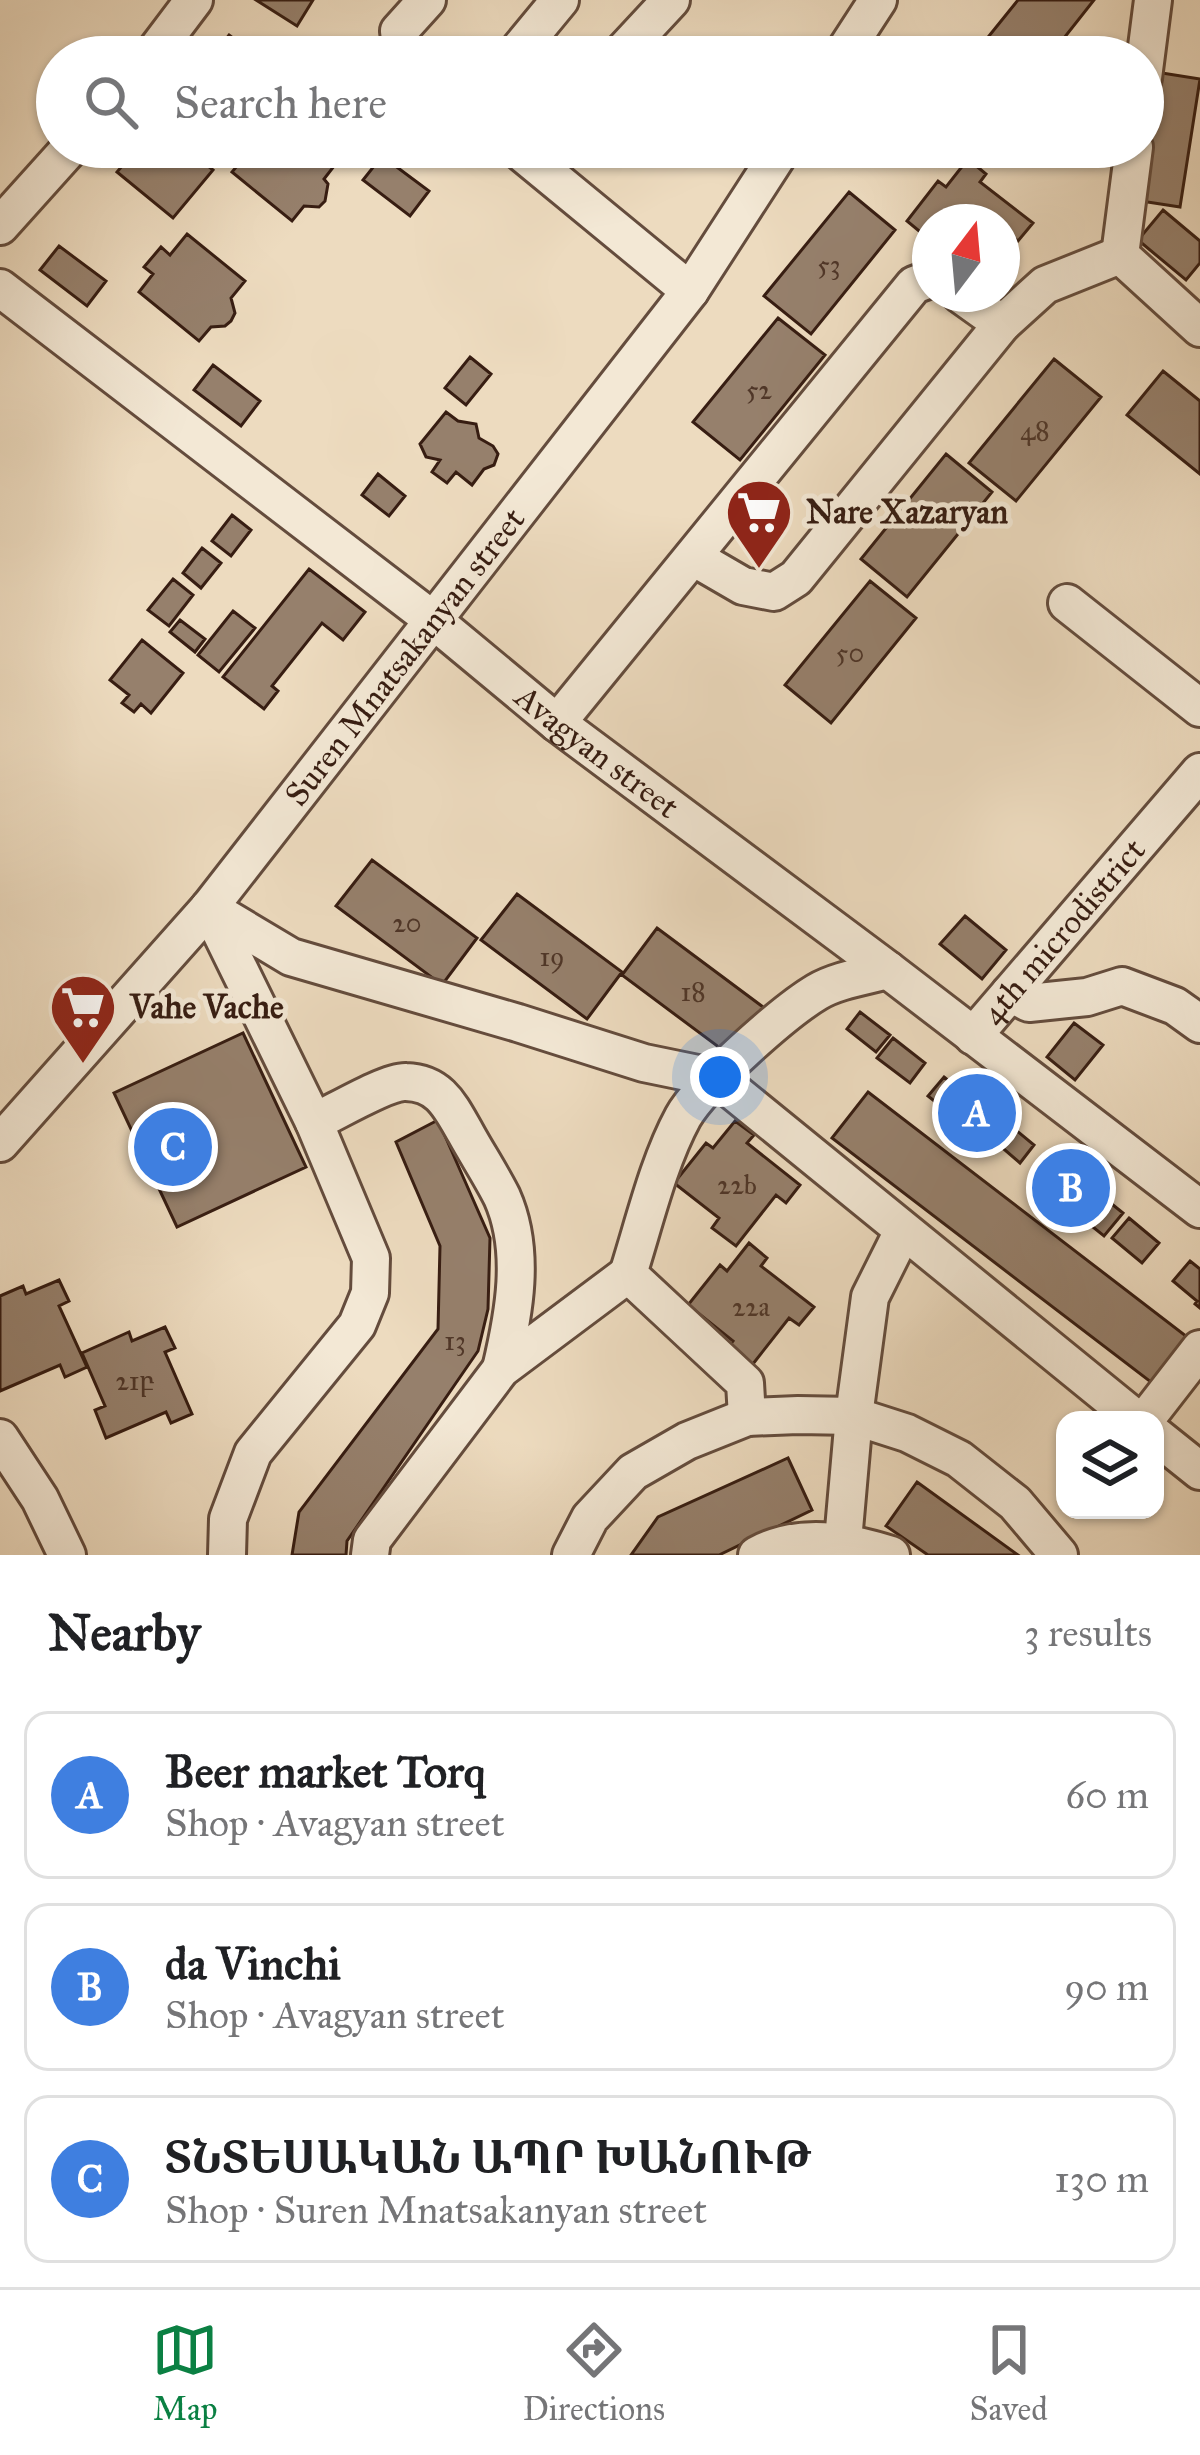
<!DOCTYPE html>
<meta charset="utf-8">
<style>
:root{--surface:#fff;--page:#f6f6f6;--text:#202124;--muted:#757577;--line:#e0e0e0;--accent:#0b8043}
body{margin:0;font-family:"IM FELL Great Primer","Noto Serif Armenian",serif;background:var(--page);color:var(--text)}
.controls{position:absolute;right:36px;bottom:36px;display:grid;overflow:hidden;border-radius:24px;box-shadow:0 3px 9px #0004}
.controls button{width:108px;height:108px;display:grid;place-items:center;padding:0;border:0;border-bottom:3px solid var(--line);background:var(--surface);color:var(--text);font:60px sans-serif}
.compass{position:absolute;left:912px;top:204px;width:108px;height:108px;border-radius:50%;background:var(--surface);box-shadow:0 3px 9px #0004;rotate:16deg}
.you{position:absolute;left:720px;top:1077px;width:42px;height:42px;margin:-30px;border:9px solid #fff;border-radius:50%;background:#1a73e8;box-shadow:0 0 0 18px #1a73e833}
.badge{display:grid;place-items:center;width:78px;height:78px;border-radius:50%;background:var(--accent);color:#fff;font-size:39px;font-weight:700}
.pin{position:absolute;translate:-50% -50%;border:6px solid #fff;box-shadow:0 3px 12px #0006}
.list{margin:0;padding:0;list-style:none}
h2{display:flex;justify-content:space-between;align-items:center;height:156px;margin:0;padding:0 48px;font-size:51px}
h2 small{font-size:39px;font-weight:400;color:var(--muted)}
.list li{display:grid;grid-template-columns:78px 1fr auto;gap:36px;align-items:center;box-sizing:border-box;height:168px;margin:0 24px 24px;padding:0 24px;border:3px solid var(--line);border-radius:24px}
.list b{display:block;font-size:45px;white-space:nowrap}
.list p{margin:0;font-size:39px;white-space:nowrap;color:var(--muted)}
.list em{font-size:39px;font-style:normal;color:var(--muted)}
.icon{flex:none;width:66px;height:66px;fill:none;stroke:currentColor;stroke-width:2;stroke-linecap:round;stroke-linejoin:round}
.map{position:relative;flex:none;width:1200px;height:1555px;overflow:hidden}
.search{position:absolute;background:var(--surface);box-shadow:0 3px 9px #0004;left:36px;right:36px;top:36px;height:132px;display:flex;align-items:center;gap:30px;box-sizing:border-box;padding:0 42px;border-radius:66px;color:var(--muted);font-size:45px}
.sheet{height:732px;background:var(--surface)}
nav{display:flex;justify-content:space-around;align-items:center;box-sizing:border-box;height:168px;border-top:3px solid var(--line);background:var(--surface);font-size:33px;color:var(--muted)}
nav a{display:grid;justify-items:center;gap:6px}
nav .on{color:var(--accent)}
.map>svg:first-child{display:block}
.building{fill:#96806c;stroke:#371d12;stroke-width:3}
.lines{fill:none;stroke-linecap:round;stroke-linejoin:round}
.minor-casing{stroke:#644c3d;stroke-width:42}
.minor{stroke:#f3e8d5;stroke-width:36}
.labels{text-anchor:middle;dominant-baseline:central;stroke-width:10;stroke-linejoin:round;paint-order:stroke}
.number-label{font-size:27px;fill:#4f3628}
.poi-label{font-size:33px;font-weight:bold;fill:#371d12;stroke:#f3e8d5;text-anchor:start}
.street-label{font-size:33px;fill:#371d12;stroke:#f3e8d5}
</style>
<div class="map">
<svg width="1200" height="1555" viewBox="0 0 1200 1555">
<rect width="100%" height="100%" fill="#eddbbf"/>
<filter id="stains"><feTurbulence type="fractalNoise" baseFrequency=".00167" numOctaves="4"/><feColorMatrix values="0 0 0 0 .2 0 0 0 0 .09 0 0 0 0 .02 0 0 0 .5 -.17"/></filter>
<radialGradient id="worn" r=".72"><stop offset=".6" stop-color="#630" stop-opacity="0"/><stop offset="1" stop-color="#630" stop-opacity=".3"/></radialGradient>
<path class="building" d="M256,0H313L297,26Z
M1018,0H1094L1049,57H972Z
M229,35L257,57H212Z
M1162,73L1200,79L1180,207L1141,201Z
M138,147H185L213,170L173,218L117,172Z
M238,147H321L338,161L324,179L328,184L325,201L319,207L304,206L292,221L232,172L247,154Z
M382,156L429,191L410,216L363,180Z
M968,159L986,174L980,182L1033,223L1018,241L1009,234L1002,242V222H930V240L907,221L938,181L946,187Z
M849,192L895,230L811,334L764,296Z
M1163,210L1200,241V263L1186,280L1138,240Z
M187,234L245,281L231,298L235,313L231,321L225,326L211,327L199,341L139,292L153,274L144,267L161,247L170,255Z
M59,246L106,281L87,306L40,270Z
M778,318L825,355L740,460L693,422Z
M470,357L491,374L466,405L445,388Z
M1054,359L1101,397L1016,501L969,463Z
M213,365L260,401L241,426L194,390Z
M1163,371L1200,401V474L1127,415Z
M446,412L458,421L476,424L479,438L493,446L498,454L494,465L484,469L472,485L456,472L447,483L432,472L440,460L426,457L420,444Z
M946,454L992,492L907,597L861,559Z
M378,474L405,496L389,516L362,495Z
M232,515L251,530L231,556L212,541Z
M202,548L221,563L201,588L183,573Z
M309,569L365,612L343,640L322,623L272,686L278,691L264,709L223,677Z
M173,579L193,595L169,626L148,610Z
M870,581L916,618L831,723L785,685Z
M233,611L255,628L219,672L198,655Z
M180,620L205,639L195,652L170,632Z
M142,640L183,673L151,713L141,704L134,712L122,703L129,695L110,680Z
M372,860L477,938L442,985L336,906Z
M517,894L622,972L587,1019L481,940Z
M965,916L1006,950L982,979L940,944Z
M657,928L763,1007L728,1054L622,975Z
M860,1012L890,1035L876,1052L847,1029Z
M1074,1023L1103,1045L1075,1080L1047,1057Z
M243,1033L306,1167L177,1227L114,1093Z
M893,1038L925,1063L910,1083L877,1058Z
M944,1077L968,1097L953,1116L928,1096Z
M868,1092L1195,1343L1160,1389L832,1138Z
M971,1099L1000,1123L984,1143L957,1121Z
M438,1120L490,1238L488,1309L478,1351L347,1541L346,1555H292L299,1512L438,1329L440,1246L396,1142Z
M735,1121L754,1135L747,1143L800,1185L786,1203L776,1195L736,1246L712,1228L719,1218L674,1183L706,1143L713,1148Z
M1005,1121L1034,1145L1020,1163L991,1138Z
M1069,1169L1090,1186L1073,1206L1052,1189Z
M1092,1188L1123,1213L1104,1236L1073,1211Z
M1129,1218L1159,1243L1142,1263L1112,1238Z
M749,1243L767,1258L761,1266L814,1307L799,1325L789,1318L749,1369L726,1350L733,1341L688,1305L720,1265L727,1271Z
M1190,1261L1200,1269V1308L1195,1304L1197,1301L1173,1281Z
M59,1280L69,1301L59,1306L87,1367L65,1377L60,1365L0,1391V1296L23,1286L26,1294Z
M165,1327L175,1348L165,1352L192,1414L171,1423L166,1412L106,1438L95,1410L105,1406L82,1353L129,1332L132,1341Z
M788,1458L812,1510L719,1555H631L658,1517Z
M917,1482L1018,1555H928L886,1526Z"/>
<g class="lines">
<defs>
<g id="minor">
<path d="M151,57L194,0"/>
<path d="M409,57L401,47L399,31L427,0"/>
<path d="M513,57L560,0"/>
<path d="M618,57L671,0"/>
<path d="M841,57L878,0"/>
<path d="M1143,78L1153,0"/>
<path d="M515,147L690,291"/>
<path d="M1134,147L1120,255L1200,328"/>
<path d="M0,226L71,147"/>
<path id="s1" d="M0,288L433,620L557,723L888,970L1200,1209"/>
<path d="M960,294L1002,324"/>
<path d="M693,557L743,586L774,592L796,578L1002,324L1045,285L1120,255"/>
<path d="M1067,603L1200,708"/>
<path d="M557,723L914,285L930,279"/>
<path d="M209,908L291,957L518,1023L644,1063L717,1078L1137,1420"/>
<path d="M209,908L314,1122L371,1258L370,1293L357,1325L253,1453L228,1519L227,1555"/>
<path d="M1010,993L1029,1003L1087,997L1122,986L1175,1006L1200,1024"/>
<path id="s2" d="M973,1036L1200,772"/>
<path d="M314,1122C334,1113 387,1081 406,1082C440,1083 450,1106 465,1132C477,1154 491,1175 502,1197C526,1251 514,1314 501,1369"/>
<path id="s3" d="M0,1143L209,908L690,291L783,147"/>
<path d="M747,1417L745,1383L628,1274C644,1224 658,1163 683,1117C701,1085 785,1011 817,992C837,980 866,976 888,970"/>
<path d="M1145,1420L1200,1349"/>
<path d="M1155,1435L1200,1471"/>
<path d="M0,1438L40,1499L67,1555"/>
<path d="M843,1541L854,1416L870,1297L903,1231"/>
<path d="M370,1555L372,1540L501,1369L628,1274"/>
<path d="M571,1555L590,1518L633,1472L687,1441L747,1417L798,1415L854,1416L907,1433L959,1459L1015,1503L1059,1555"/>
<path d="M757,1555C800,1532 847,1541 891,1555"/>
</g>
</defs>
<use href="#minor" class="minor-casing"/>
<use href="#minor" class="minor"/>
</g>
<defs>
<symbol id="supermarket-pin" viewBox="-11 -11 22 30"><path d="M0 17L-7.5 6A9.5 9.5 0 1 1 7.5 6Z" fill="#8f2418" stroke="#f3e8d5"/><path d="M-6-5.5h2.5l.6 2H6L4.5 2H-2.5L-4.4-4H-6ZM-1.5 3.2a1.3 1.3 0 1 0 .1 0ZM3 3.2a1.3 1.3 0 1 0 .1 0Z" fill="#fff"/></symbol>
</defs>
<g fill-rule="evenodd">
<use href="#supermarket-pin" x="721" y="474" width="76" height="104"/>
<use href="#supermarket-pin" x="45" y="969" width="76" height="104"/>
</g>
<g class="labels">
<g class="number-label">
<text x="829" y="264">53</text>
<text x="759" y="389">52</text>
<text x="1035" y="430">48</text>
<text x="850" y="652">50</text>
<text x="407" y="922">20</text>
<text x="552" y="956">19</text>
<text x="693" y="991">18</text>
<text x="737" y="1184">22b</text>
<text x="751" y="1306">22a</text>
<text x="455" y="1340">13</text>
<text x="135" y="1380">21բ</text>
</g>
<g class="poi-label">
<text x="806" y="512">Nare Xazaryan</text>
<text x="130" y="1007">Vahe Vache</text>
</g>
<g class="street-label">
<text stroke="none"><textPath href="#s3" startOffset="633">Suren Mnatsakanyan street</textPath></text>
<text stroke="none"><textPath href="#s1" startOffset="756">Avagyan street</textPath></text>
<text stroke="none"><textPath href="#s2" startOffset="138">4th microdistrict</textPath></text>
</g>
</g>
<rect width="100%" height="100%" filter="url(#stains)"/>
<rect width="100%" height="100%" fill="url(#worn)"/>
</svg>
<div class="controls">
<button><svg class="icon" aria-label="layers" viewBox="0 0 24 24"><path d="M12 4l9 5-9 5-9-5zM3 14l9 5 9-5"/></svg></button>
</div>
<svg class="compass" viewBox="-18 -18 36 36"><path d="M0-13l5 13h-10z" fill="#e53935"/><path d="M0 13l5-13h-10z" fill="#757577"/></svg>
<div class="you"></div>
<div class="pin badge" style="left:977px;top:1113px;background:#3f7fe0">A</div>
<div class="pin badge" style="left:1071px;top:1188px;background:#3f7fe0">B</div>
<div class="pin badge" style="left:173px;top:1147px;background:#3f7fe0">C</div>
<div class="search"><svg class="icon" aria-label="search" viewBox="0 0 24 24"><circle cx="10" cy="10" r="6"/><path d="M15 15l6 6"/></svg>Search here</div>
</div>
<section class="sheet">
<h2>Nearby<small>3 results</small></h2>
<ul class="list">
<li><span class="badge" style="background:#3f7fe0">A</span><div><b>Beer market Torq</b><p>Shop · Avagyan street</p></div><em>60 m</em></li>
<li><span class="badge" style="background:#3f7fe0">B</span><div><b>da Vinchi</b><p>Shop · Avagyan street</p></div><em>90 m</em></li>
<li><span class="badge" style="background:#3f7fe0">C</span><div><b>ՏՆՏԵՍԱԿԱՆ ԱՊՐ ԽԱՆՈՒԹ</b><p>Shop · Suren Mnatsakanyan street</p></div><em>130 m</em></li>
</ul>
</section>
<nav>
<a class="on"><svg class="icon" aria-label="map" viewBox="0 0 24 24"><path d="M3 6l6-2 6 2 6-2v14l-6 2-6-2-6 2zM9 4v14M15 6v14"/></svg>Map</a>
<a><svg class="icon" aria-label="directions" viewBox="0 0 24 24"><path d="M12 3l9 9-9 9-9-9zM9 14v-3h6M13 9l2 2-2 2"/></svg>Directions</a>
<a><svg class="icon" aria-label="saved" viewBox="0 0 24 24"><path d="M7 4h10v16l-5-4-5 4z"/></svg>Saved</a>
</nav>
